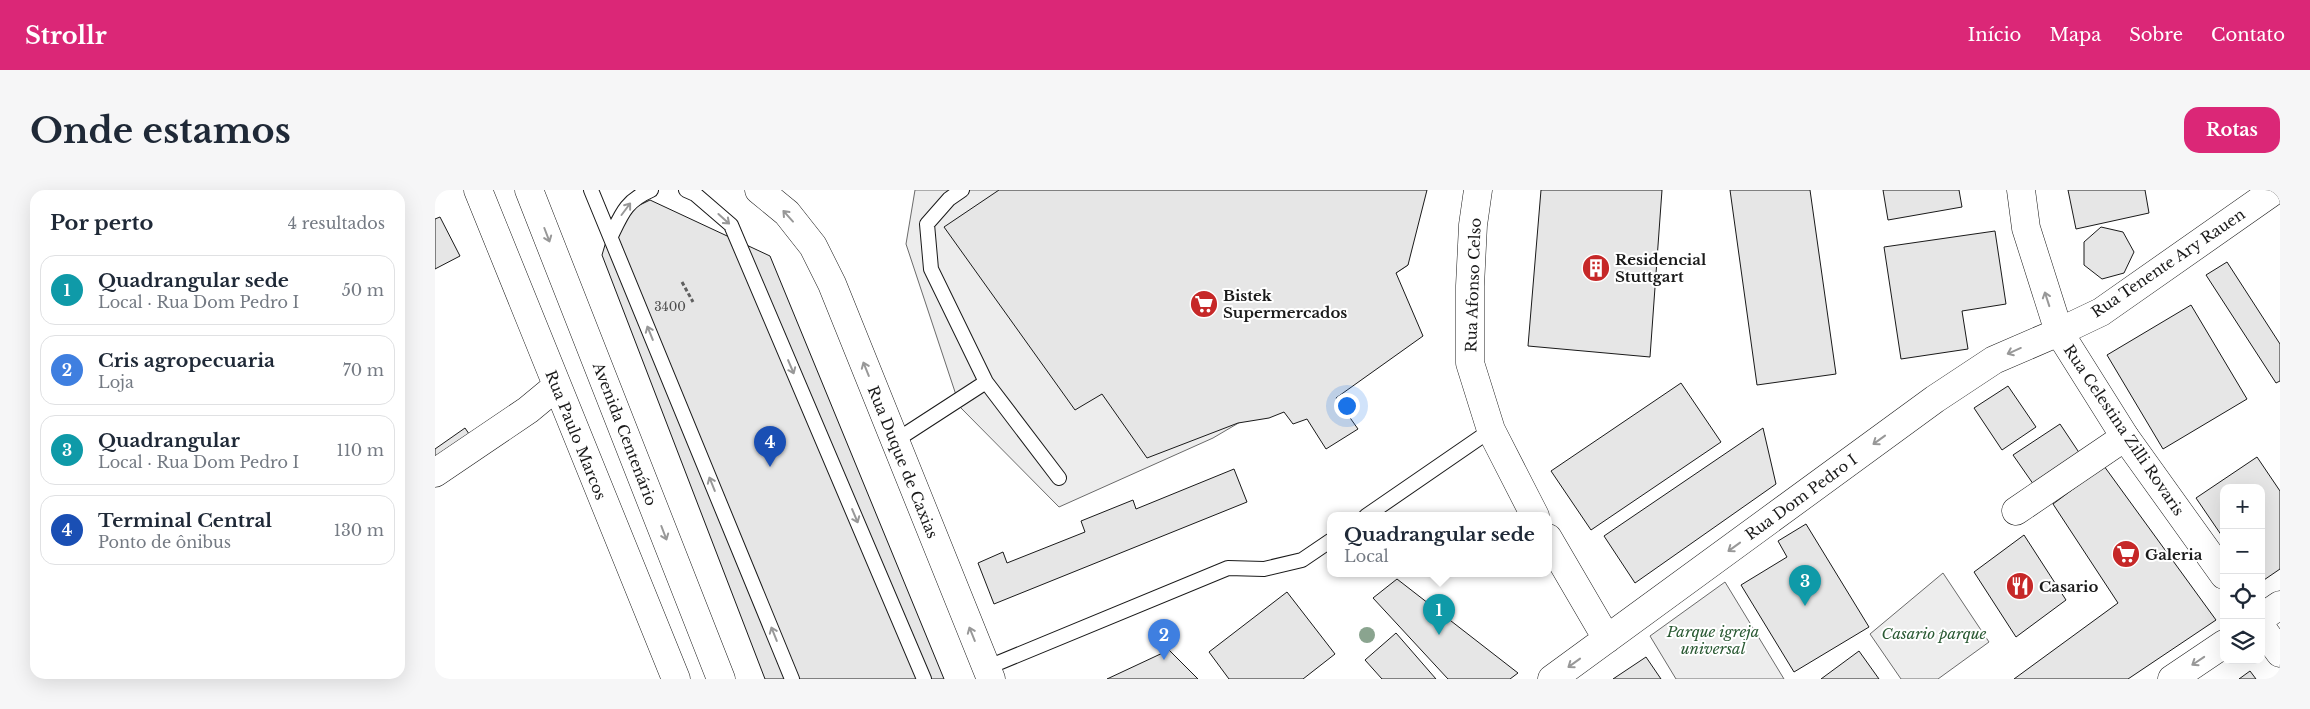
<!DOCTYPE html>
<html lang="pt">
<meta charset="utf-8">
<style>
:root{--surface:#fff;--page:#f6f6f7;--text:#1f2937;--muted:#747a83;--line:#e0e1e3;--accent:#db2777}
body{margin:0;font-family:"Libre Baskerville",serif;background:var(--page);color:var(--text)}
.controls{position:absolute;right:15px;bottom:15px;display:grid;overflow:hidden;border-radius:10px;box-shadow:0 5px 20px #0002}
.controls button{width:45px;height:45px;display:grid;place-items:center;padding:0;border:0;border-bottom:1px solid var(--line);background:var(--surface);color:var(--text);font:25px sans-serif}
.you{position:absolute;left:911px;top:215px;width:18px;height:18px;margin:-12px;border:4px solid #fff;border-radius:50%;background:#1a73e8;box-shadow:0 0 0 8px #1a73e833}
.badge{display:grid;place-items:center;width:32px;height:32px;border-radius:50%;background:var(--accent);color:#fff;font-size:16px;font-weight:700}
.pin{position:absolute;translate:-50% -41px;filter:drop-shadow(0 1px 2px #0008)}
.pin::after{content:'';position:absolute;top:26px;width:18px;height:15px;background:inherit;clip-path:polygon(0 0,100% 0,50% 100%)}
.popup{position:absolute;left:892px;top:322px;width:225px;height:65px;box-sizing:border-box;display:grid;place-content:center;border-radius:10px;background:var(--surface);filter:drop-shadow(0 1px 4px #0005);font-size:16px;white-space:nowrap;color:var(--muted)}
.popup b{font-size:19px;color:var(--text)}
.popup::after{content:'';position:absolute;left:50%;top:100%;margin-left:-10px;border:10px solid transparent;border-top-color:var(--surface)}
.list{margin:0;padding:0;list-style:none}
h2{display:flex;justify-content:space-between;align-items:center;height:65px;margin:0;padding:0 20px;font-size:21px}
h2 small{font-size:16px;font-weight:400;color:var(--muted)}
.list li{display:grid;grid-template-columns:32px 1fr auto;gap:15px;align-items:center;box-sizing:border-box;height:70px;margin:0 10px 10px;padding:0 10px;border:1px solid var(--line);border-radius:15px}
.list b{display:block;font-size:19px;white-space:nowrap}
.list p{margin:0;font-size:16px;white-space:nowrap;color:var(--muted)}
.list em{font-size:16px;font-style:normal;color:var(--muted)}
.icon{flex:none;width:28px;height:28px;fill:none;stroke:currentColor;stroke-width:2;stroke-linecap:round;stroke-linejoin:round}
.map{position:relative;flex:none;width:1845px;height:489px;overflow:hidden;border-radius:15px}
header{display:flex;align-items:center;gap:30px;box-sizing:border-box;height:70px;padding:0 25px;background:var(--accent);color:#fff}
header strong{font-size:24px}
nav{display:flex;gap:28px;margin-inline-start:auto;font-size:18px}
.intro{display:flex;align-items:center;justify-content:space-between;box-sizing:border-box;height:120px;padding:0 30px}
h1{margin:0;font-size:35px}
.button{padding:12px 22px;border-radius:15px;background:var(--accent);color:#fff;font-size:18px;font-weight:700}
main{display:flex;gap:30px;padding:0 30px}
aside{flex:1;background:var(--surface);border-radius:15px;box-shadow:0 5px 20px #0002}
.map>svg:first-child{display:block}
.built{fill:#ededed;stroke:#6a6a6a}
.building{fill:#e6e6e6;stroke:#1a1a1a}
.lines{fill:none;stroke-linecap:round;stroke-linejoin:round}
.lane-casing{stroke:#1a1a1a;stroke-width:16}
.street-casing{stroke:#1a1a1a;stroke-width:29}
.secondary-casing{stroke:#1a1a1a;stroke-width:29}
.primary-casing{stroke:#1a1a1a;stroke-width:29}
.path{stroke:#5f5f5f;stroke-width:3;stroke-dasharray:4 2.5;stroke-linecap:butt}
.lane{stroke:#fff;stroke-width:14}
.street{stroke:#fff;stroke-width:28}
.secondary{stroke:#fff;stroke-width:28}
.primary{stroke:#fff;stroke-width:28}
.tree{fill:#8aa48f}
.oneway{stroke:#989898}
.labels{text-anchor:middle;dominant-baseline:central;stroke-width:4;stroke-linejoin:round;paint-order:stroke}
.number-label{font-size:12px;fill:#4d4d4d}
.poi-label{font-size:15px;font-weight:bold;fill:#1a1a1a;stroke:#fff;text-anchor:start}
.street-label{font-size:15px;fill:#1a1a1a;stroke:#fff}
.park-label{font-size:15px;font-style:italic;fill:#2b5a34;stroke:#fff}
</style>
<header>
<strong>Strollr</strong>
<nav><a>Início</a><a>Mapa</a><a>Sobre</a><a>Contato</a></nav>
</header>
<div class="intro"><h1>Onde estamos</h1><a class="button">Rotas</a></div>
<main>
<aside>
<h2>Por perto<small>4 resultados</small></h2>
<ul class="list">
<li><span class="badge" style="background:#0f9aa8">1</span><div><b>Quadrangular sede</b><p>Local · Rua Dom Pedro I</p></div><em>50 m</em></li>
<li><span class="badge" style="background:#3f7fe0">2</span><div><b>Cris agropecuaria</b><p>Loja</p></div><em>70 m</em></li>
<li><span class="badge" style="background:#0f9aa8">3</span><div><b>Quadrangular</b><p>Local · Rua Dom Pedro I</p></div><em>110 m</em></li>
<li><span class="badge" style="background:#1a4fb4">4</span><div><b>Terminal Central</b><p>Ponto de ônibus</p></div><em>130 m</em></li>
</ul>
</aside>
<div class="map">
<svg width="1845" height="489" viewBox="0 0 1845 489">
<rect width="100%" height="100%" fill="#fff"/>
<path class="built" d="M480,0H951L973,75L961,83L909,171L778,248L624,317L525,217L471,54Z
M1508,383L1554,452L1503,489H1466L1435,444Z
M1290,392L1349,489H1241L1215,446Z"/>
<path class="building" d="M564,0H992L973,75L961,83L988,146L901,208L923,239L891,259L872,229L858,234L849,222L834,228L803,233L712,268L667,204L640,220L509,37Z
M1106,0H1227L1215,167L1093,156Z
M1295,0H1375L1401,184L1322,195Z
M1448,0H1524L1527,17L1453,30Z
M1633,0H1710L1714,23L1641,39Z
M215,10L335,66L509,489H330L167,65L178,28Z
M5,27L25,66L0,79V29Z
M1666,37L1688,42L1699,62L1689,83L1667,89L1649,75V52Z
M1560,41L1571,114L1527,121L1533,159L1466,169L1449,57Z
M1792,72L1845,154V191L1841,193L1771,85Z
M1756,115L1812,209L1728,259L1672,165Z
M1246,193L1286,252L1156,340L1116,281Z
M1573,196L1601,237L1567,260L1539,218Z
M1625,234L1647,267L1601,298L1578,265Z
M30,238L45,260L0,292V259Z
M1328,238L1341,294L1200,393L1169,346Z
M1822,267L1845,301V379L1826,392V298H1789V349L1761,308Z
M1669,276L1781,430L1693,489H1579L1683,413L1618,314Z
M799,279L812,312L559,414L543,373L568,362L572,373L650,342L646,331L698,310L701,319Z
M1371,334L1434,437L1359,482L1306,395L1352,367L1343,351Z
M1589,345L1631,410L1581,447L1539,382Z
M962,389L1083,483L1075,489H1013L938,408Z
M852,402L900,464L868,489H794L774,462Z
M961,443L1001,489H947L930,470Z
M734,460L763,489H672Z
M1424,461L1444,489H1386Z
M1211,467L1226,489H1178Z
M1815,481L1821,489H1804Z"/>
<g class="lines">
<defs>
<path id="lane" d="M156,0L357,489
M251,0L260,4L296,35L489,489
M527,0L514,9L492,34L496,79L551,192L624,288
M176,46C187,23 191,11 216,0
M460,251L551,192
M931,326L1056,240
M551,478L793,378L829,379L867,370L895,351"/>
<path id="street" d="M43,0L241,489
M1624,142L1666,122L1840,0
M0,283L93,220L122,196
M1581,321L1690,247"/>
<path id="secondary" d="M1043,0L1038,35L1035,96V173L1056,240L1100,326
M1586,0L1591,38L1624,142L1690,247L1789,385
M1113,348L1172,449
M1826,437L1845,463
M1117,489L1500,209L1559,170L1624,142"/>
<path id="primary" d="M94,0L286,489
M324,0L352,23L378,56L397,94L556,489
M1826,428L1845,415
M1737,489L1789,454"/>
</defs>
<use href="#lane" class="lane-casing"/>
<use href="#street" class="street-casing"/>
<use href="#secondary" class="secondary-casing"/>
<use href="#primary" class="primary-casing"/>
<path class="path" d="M247,92L258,112"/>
<use href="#lane" class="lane"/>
<use href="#street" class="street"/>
<use href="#secondary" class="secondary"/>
<use href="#primary" class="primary"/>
</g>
<circle class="tree" cx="932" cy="445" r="8"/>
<defs><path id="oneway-shaft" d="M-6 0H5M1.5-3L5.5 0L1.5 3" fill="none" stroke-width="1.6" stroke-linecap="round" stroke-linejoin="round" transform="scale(1.25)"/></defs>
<g class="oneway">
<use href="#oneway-shaft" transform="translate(191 19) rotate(-53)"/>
<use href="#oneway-shaft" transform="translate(353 26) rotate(-132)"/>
<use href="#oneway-shaft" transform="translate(289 29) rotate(42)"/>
<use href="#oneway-shaft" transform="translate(112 45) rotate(69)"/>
<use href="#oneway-shaft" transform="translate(1612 109) rotate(-108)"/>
<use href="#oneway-shaft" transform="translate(215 143) rotate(-112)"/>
<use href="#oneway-shaft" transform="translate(1579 161) rotate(156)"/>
<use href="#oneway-shaft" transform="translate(356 177) rotate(67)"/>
<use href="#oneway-shaft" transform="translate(431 179) rotate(-112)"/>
<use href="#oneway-shaft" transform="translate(1444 250) rotate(144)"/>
<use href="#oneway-shaft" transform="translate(277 294) rotate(-112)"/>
<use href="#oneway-shaft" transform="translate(420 326) rotate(67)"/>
<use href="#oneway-shaft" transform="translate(229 343) rotate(69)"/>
<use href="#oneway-shaft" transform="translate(1299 357) rotate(144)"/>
<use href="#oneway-shaft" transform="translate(339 444) rotate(-112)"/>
<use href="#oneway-shaft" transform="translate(537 444) rotate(-112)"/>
<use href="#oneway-shaft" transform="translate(1763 471) rotate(146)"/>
<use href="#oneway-shaft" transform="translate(1139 473) rotate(144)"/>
</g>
<defs>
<symbol id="building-disc" viewBox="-11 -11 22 22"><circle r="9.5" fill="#c62828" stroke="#fff"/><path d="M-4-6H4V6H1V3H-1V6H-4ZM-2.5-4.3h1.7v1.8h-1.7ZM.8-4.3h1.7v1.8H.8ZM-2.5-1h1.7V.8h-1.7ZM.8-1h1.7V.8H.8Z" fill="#fff"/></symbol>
<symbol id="supermarket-disc" viewBox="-11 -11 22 22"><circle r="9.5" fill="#c62828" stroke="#fff"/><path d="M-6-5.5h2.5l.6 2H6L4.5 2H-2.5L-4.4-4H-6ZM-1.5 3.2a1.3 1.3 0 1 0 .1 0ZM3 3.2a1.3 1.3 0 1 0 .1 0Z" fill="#fff"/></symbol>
<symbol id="restaurant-disc" viewBox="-11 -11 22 22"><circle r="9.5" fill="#c62828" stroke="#fff"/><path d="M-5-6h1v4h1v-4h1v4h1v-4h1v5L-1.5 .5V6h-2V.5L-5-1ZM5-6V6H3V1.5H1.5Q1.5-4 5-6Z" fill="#fff"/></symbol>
</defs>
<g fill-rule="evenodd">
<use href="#building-disc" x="1145" y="62" width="32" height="32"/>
<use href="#supermarket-disc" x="753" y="98" width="32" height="32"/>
<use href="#supermarket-disc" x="1675" y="348" width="32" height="32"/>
<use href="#restaurant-disc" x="1569" y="380" width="32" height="32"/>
</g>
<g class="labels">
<g class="number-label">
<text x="235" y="116">3400</text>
</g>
<g class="poi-label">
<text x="1180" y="69">Residencial<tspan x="1180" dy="17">Stuttgart</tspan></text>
<text x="788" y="105">Bistek<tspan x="788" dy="17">Supermercados</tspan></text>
<text x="1710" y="364">Galeria</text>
<text x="1604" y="396">Casario</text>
</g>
<g class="street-label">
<text transform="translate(1733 73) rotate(-34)">Rua Tenente Ary Rauen</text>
<text transform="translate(1038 95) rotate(-88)">Rua Afonso Celso</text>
<text transform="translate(1689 240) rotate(56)">Rua Celestina Zilli Rovaris</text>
<text transform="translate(190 244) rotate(69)">Avenida Centenário</text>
<text transform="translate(141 245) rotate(68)">Rua Paulo Marcos</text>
<text transform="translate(468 272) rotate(68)">Rua Duque de Caxias</text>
<text transform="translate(1366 307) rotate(-36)">Rua Dom Pedro I</text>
</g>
<g class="park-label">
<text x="1278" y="441">Parque igreja<tspan x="1278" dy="17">universal</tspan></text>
<text x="1499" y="443">Casario parque</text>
</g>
</g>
</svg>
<div class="controls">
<button>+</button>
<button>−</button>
<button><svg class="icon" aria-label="locate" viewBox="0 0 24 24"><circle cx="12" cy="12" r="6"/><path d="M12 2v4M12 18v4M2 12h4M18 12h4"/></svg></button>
<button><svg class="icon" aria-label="layers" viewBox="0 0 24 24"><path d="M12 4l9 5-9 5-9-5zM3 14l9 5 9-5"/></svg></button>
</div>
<div class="you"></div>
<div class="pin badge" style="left:1004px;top:445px;background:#0f9aa8">1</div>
<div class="popup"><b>Quadrangular sede</b>Local</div>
<div class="pin badge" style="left:729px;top:470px;background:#3f7fe0">2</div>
<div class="pin badge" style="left:1370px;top:416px;background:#0f9aa8">3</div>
<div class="pin badge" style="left:335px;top:277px;background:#1a4fb4">4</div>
</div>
</main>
